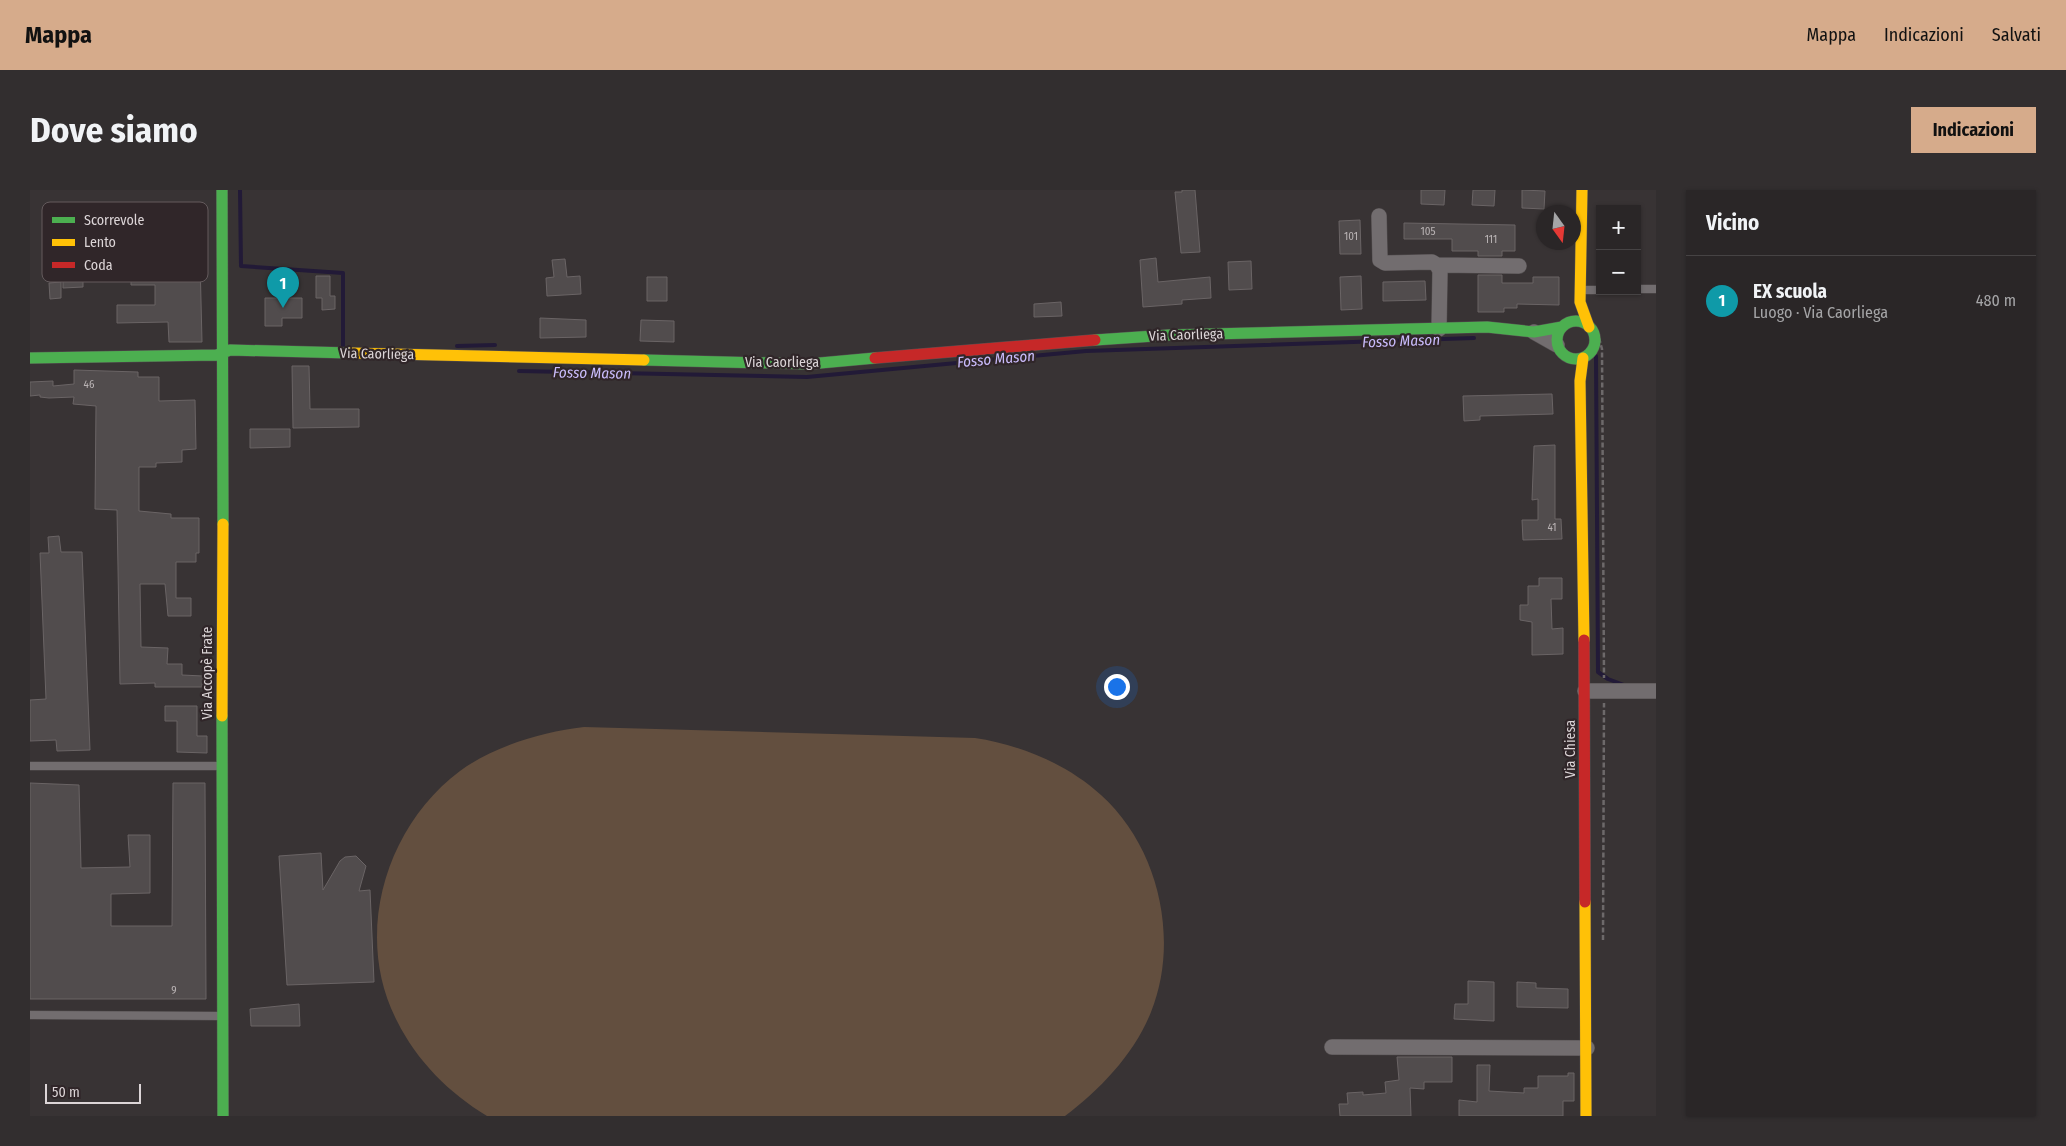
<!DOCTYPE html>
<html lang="it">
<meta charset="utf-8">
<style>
:root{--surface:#2a2627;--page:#322e2f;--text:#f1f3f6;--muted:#a5a5a7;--line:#464344;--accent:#d6ab8b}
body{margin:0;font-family:"Fira Sans Condensed",sans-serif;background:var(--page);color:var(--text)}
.controls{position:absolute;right:15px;top:15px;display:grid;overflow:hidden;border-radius:0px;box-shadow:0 1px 4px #0004}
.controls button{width:45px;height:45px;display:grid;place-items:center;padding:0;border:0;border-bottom:1px solid var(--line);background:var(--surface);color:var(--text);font:25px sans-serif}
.compass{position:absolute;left:1506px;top:15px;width:45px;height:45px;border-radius:50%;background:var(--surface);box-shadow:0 1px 4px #0004;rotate:165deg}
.scale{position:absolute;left:15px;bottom:12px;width:96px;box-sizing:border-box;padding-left:5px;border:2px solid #dcd5d7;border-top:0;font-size:14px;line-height:18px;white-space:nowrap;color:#dcd5d7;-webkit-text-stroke:4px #302629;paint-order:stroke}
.you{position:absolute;left:1086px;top:496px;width:18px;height:18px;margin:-12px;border:4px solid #fff;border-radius:50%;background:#1a73e8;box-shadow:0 0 0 8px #1a73e833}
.badge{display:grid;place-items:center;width:32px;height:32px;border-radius:50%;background:var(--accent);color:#fff;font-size:16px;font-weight:700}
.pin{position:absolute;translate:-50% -41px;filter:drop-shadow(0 1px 2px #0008)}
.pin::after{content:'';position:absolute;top:26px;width:18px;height:15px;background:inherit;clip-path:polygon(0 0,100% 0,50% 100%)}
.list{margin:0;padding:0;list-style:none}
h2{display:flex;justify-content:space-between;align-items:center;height:65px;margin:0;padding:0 20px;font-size:21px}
h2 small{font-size:16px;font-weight:400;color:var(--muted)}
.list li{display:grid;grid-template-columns:32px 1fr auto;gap:15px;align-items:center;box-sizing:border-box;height:90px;padding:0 20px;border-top:1px solid var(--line)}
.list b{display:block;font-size:19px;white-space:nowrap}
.list p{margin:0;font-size:16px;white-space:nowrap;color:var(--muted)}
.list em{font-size:16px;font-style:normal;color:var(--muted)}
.map{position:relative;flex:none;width:1626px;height:926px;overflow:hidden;border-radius:0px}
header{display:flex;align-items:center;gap:30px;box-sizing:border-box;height:70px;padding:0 25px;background:var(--accent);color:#111}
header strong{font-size:24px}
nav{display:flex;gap:28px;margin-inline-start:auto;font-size:18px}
.intro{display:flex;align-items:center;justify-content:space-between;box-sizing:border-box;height:120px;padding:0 30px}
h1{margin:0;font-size:35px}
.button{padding:12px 22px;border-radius:0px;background:var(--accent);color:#111;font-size:18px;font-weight:700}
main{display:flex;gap:30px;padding:0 30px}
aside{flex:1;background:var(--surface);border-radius:0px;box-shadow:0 1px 4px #0004}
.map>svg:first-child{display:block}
.green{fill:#634f3f}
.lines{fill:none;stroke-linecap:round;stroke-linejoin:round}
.stream{stroke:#221a37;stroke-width:4}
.building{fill:#514c4d;stroke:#6a6465}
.lane-casing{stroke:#555051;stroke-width:9}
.street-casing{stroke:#555051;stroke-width:16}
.fast-casing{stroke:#555051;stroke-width:12}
.slow-casing{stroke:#555051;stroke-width:12}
.jam-casing{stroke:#555051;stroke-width:12}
.path{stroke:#6d696a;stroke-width:2.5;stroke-dasharray:5 2.5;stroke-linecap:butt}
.lane{stroke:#726d6f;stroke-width:8}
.street{stroke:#726d6f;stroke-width:15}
.fast{stroke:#4caf50;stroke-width:11}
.slow{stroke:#ffc107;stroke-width:11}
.jam{stroke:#c62828;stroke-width:11}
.labels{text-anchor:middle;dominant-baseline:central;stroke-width:4.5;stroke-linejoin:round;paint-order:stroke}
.number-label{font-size:11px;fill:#b9b3b4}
.street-label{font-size:14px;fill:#dcd5d7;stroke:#302629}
.water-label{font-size:15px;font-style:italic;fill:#cabcfc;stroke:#302629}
.key{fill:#302629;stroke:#645b5d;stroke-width:1}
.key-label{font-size:14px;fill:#dcd5d7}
</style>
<header>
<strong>Mappa</strong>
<nav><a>Mappa</a><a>Indicazioni</a><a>Salvati</a></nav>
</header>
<div class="intro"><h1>Dove siamo</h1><a class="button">Indicazioni</a></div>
<main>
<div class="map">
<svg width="1626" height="926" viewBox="0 0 1626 926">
<rect width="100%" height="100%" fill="#383334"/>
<path class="green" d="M554,537L945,548C991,555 1037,574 1071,605C1129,657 1150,750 1121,822C1105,863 1070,900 1035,926H457C419,903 387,871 367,831C323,746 355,637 430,581C464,556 512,542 554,537Z"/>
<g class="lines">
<path class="stream" d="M210,0L211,76L313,83V156
M427,156L465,155
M1566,166L1568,482L1578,489L1594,495
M489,181L777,187L1056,161L1444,148"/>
</g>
<path class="building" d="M1152,0H1165L1170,62L1151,63L1145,2H1152Z
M1391,0H1415L1414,15L1391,14Z
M1443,0H1465L1464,16L1442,15Z
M1492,0L1515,1L1514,19L1492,18Z
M1330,30L1331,64H1310L1309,31Z
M1374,33L1485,35V61H1472V66H1448V61H1422V49H1374Z
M125,67H139V70H170L172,152H139L138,132L87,133V115H125V95H101V85L125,84Z
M1126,68L1128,92L1180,87L1181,108L1152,110V114L1113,117L1110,70Z
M535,69L537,87L550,86L551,104L517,106L516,88L524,87L522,70Z
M1221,71L1222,99L1199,100L1198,72Z
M53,85V97L33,98V86Z
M1448,85H1472V93H1503V87H1529V115L1487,114V118H1474V122H1448Z
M286,86H300V106H305V119L292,120V108H286Z
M1331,86L1332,119L1311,120L1310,87Z
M617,87H637V111H617Z
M1395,91L1396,110L1353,111V92Z
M31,92V108L20,109L19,93Z
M235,108H272V128H252V136H235Z
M1031,112L1032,126L1004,127V114Z
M510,128L556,130V147L510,148Z
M611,130L644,131V152L610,151Z
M262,176H279L280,219H329V237L263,238Z
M44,180L108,182V187H129V211L165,210L166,259L152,260V272L126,273V277H109V321L141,324V328H169V363H166V372H146V408H161V426H138L135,394H110L111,457L138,458L137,474H152V485L173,486L172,497H125V493L90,494L87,320L65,319L66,216L43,214L44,207L19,208L10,207V205L0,206V192L23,191V196L44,194Z
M1522,204L1523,224L1450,226V230L1434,231L1433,206Z
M220,239H260V257L220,258Z
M1525,255V329H1531L1532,349L1493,350L1492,330H1508V309L1502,310L1504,256Z
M29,346L31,362H52L60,560L27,561L26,550L0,551V510L16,509L10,363H19L18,347Z
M1509,388H1532V409H1521L1522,439L1533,438V464L1502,465V432L1490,430V415H1498V396H1509Z
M135,516H167V546H177V563L147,562V531H135Z
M0,593L49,595L51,678L100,677L98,645H120V703L81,704V736H142L143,593H175L176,809H0Z
M291,663L293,700L310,671L315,667L326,666L336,676L329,701L340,700L344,792L257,795L249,666Z
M1438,791L1464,792V831L1424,829L1425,814H1438Z
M1487,792L1506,793V798L1538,799V818L1487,817Z
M269,814L270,836H221L220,819Z
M1367,867H1422V892H1394V899L1380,898L1381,926H1310L1309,914H1318L1317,903L1333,902V905L1356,903L1355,892L1369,890Z
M1447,875H1460L1459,901L1494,903V898H1508V886H1538V883H1544V911H1533V926H1429V910L1447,912Z"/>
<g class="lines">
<defs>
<path id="lane" d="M1607,99H1626
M1550,100H1570
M0,576H191
M0,825L191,826"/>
<path id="street" d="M1349,26L1350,70L1355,73L1402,72L1407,75L1410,81L1409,139
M1407,75L1489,76
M1504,142L1527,155
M1555,501H1626
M1302,857L1557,858"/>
<path id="fast" d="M192,0L193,334
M1527 150a19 19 0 1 1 38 0a19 19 0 1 1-38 0Z
M1065,150L1139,145L1457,137L1504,142L1532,137
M0,168L187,165L200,160L320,163
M614,170L779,174L845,168
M192,526L193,926"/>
<path id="slow" d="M1552,0L1550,112L1559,137
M320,163L614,170
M1553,168L1550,191L1554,450
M192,526L193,334
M1555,712L1556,926"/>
<path id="jam" d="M845,168L1065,150
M1554,450L1555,712"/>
</defs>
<use href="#lane" class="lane-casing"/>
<use href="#street" class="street-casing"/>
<use href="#fast" class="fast-casing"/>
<use href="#slow" class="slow-casing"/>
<use href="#jam" class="jam-casing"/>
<path class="path" d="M1569,148L1572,159L1574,488
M1573,750L1574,513"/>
<use href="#lane" class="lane"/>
<use href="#street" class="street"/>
<use href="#fast" class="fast"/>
<use href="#slow" class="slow"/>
<use href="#jam" class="jam"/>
</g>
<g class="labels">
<g class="number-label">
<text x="1398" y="41">105</text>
<text x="1321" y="46">101</text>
<text x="1461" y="49">111</text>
<text x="59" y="194">46</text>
<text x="1522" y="337">41</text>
<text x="144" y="800">9</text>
</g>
<g class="street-label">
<text transform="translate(1156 145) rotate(-2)">Via Caorliega</text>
<text transform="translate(347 164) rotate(1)">Via Caorliega</text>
<text x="752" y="172">Via Caorliega</text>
<text transform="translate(177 483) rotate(-90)">Via Accopè Frate</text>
<text transform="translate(1540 559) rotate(-90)">Via Chiesa</text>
</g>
<g class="water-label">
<text transform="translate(1371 151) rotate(-2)">Fosso Mason</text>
<text transform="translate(966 169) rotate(-5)">Fosso Mason</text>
<text transform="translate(562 183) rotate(1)">Fosso Mason</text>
</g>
</g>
<rect x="12" y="12" width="166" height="80" rx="8" class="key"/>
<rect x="22" y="27" width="23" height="6" fill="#4caf50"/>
<rect x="22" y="49" width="23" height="7" fill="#ffc107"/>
<rect x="22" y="72" width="23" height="6" fill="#c62828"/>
<g class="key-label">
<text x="54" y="35">Scorrevole</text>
<text x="54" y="57">Lento</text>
<text x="54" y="80">Coda</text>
</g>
</svg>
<div class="controls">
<button>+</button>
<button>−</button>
</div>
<svg class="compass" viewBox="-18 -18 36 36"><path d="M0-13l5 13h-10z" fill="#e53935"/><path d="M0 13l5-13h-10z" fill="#a5a5a7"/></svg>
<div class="scale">50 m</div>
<div class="you"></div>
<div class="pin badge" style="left:253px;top:118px;background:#0f9aa8">1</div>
</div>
<aside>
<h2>Vicino<small></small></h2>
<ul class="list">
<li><span class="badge" style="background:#0f9aa8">1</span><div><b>EX scuola</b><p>Luogo · Via Caorliega</p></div><em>480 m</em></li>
</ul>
</aside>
</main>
